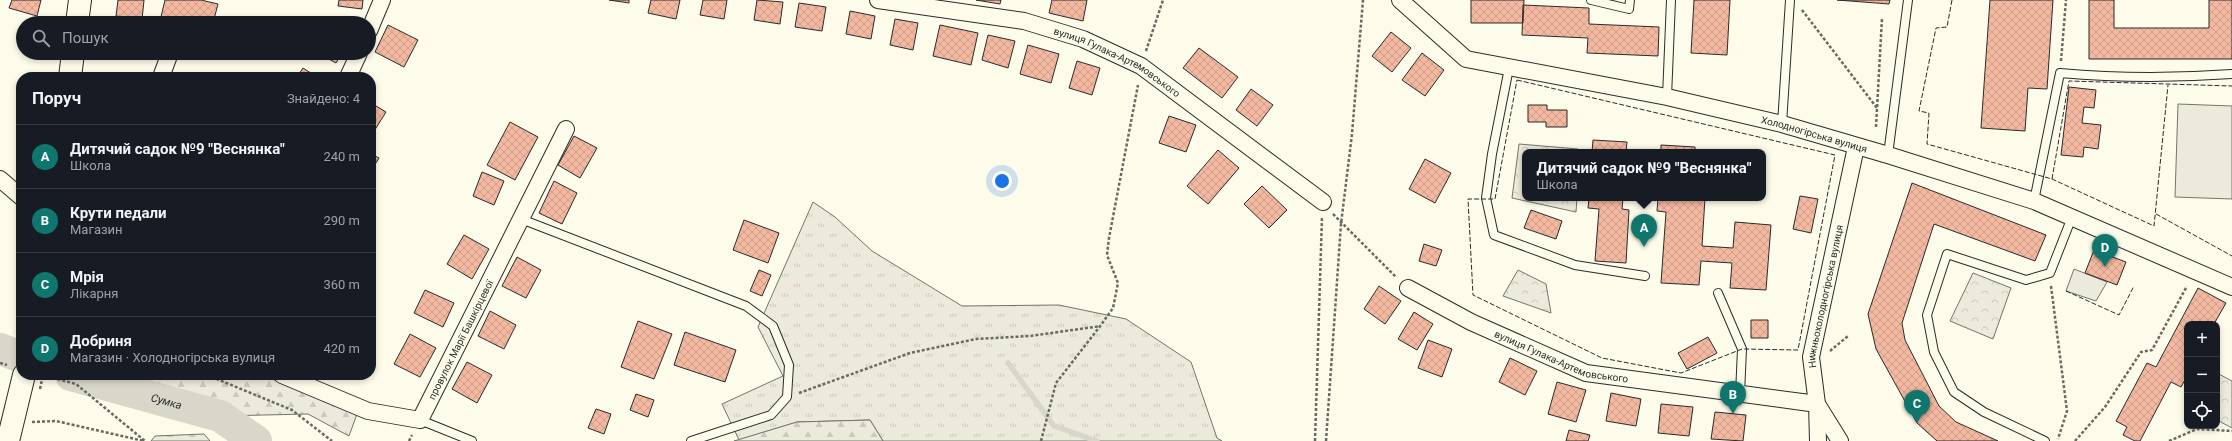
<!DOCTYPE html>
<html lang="uk">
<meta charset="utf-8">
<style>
:root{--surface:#171b24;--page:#20242c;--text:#f1f3f6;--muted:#9ea1a6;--line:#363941;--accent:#0f766e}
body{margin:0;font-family:Roboto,sans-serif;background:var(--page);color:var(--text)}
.controls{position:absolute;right:12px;bottom:12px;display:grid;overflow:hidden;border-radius:8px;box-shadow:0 2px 6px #0003}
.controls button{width:36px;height:36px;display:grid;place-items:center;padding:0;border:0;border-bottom:1px solid var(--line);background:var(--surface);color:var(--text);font:20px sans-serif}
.you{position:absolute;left:1002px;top:181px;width:14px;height:14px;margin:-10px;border:3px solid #fff;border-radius:50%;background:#1a73e8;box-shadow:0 0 0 6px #1a73e833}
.badge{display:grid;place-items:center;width:26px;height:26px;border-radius:50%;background:var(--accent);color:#fff;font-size:13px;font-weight:700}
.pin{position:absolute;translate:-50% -33px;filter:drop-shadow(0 1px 2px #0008)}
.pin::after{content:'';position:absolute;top:21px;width:14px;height:12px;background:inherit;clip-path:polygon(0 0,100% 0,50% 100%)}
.popup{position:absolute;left:1522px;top:149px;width:244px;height:52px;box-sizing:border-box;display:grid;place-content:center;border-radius:8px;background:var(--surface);filter:drop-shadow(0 1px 3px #0005);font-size:13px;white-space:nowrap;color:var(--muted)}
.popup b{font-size:15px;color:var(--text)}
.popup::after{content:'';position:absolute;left:50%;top:100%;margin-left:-8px;border:8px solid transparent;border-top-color:var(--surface)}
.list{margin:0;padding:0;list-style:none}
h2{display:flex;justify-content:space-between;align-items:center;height:52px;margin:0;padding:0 16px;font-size:17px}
h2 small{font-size:13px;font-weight:400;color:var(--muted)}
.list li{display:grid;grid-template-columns:26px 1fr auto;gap:12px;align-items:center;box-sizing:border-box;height:64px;padding:0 16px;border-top:1px solid var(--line)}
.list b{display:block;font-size:15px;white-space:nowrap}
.list p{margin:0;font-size:13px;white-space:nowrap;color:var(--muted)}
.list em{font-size:13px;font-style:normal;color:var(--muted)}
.icon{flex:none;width:22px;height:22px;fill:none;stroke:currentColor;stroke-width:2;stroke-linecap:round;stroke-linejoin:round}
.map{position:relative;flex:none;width:2232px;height:441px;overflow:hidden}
.search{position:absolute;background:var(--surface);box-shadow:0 2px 6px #0003;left:16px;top:16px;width:360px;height:44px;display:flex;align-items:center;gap:10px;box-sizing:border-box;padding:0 14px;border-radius:22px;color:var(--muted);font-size:15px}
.panel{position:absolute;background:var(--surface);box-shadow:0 2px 6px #0003;left:16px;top:72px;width:360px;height:308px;border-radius:16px}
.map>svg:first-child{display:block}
.grass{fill:url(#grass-tufts);stroke:#74746e}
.forest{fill:url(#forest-firs);stroke:#74746e}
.park{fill:url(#park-crowns);stroke:#74746e}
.pitch{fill:#ecebdb;stroke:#74746e}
.parking{fill:#eceadb;stroke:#74746e}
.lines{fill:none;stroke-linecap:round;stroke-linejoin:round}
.stream{stroke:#d8d7c9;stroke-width:5.5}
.river{stroke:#d8d7c9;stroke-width:32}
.building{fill:url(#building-cross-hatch);stroke:#2b2b2b}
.service-casing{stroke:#2b2b2b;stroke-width:10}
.minor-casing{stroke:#2b2b2b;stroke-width:18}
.secondary-casing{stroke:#2b2b2b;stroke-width:24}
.path{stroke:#6a6964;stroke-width:2.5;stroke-dasharray:3 2;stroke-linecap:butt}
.service{stroke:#fdfbea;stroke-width:8}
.minor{stroke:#fdfbea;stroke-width:16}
.secondary{stroke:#fdfbea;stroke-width:22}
.path-bridge{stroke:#6a6964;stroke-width:2.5;stroke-dasharray:3 2;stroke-linecap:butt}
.fence{stroke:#2b2b2b;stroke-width:1;stroke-dasharray:5 2;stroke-linecap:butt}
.labels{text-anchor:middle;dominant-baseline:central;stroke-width:3;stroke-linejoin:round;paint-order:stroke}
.street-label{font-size:10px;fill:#2b2b2b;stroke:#fdfbea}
.water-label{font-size:11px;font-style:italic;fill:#2b2b2b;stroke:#fdfbea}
</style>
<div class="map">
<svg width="2232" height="441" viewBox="0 0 2232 441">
<defs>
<pattern id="grass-tufts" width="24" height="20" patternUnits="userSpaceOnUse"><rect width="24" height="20" fill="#ecebdb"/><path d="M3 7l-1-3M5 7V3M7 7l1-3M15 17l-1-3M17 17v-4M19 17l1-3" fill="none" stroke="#cbcabc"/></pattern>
<pattern id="forest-firs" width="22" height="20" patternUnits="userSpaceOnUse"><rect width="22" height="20" fill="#ecebdb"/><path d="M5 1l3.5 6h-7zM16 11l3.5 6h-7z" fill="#cbcabc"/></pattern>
<pattern id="park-crowns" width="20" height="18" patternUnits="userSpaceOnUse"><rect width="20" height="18" fill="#ecebdb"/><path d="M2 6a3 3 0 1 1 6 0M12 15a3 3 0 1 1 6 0" fill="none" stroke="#cbcabc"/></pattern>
<pattern id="building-cross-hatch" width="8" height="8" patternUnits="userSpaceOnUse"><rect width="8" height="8" fill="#f2b8a0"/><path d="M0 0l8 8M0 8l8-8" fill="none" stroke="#d09e8a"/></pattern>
</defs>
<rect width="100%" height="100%" fill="#fdfbea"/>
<path class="grass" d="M813,202L835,217L872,251L962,306L1059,305L1126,319L1191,362L1217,438L1222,441H883L870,420L797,422L739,440L722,404L783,376L758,327Z"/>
<path class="forest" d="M71,375H263L357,414L349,436L308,414L220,416Z
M870,420L883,441H734L797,422Z
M204,434L210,441H151L155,436Z"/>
<path class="park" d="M1519,144L1578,149V152H1525V198H1577L1576,212L1512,198Z
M1518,270L1546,284L1551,313L1503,296Z
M1973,273L2011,288L1993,339L1950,321Z
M2217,373L2232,381V428L2217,420Z"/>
<path class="pitch" d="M2178,104L2232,106V199L2175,197Z"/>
<path class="parking" d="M2074,269L2107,282L2096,301L2066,291Z"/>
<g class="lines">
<path class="stream" d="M1008,363L1054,426L1097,441"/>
<g class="river">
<path d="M0,349L21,357"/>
<path id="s1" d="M71,375L220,416L256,441"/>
</g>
</g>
<path class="building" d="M12,0H41L37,16L9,8Z
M118,0H144L142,20L116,16Z
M165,0H201L218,4L213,23L160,21Z
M339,0H363L362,9L338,6Z
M609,0H629V3Z
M651,0H680L676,19L648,13Z
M703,0H727L724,19L700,15Z
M757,0L783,2L780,24L754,20Z
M976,0H1001L1000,4Z
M1052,0H1087L1083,21L1049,13Z
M1471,0H1524L1523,23H1471Z
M1694,0H1730L1727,55L1691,53Z
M1837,0H1890L1889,4Z
M1990,0H2053L2047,89L2028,88L2025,131L1981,128Z
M2089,0H2114V28H2209V0H2232V59H2089Z
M799,3L826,7L822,31L795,27Z
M1523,5L1589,8V24L1659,27L1658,56L1587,53L1588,38L1522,35Z
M850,11L875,16L871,39L846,34Z
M305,18L315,23H302Z
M895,19L918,23L913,50L890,45Z
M388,25L418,40L404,67L375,52Z
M940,25L978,33L971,65L933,56Z
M1391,32L1411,48L1392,72L1372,56Z
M988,35L1015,41L1008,68L982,60Z
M1028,45L1059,54L1051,83L1020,74Z
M1199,48L1238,77L1222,98L1183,68Z
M318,53H342L336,63Z
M1422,53L1444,70L1425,96L1402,80Z
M1077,61L1100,68L1092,95L1069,88Z
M303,68L317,77H297Z
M105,73L121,77H104Z
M2069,87L2096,90L2094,108L2084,107L2082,123L2101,125L2098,149L2084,147L2083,157L2061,155Z
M1251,89L1273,105L1257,126L1236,110Z
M371,103L386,112L371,136Z
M1528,105H1547V110H1567V127H1546V122H1528Z
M1169,116L1196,125L1186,152L1159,143Z
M510,122L538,137L515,180L487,165Z
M574,136L597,148L580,178L558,165Z
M1593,140L1627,142L1626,152H1592Z
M1661,145L1695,147V152H1661Z
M1218,150L1239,168L1208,204L1187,186Z
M371,154L379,158L371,171Z
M1425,159L1451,173L1435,203L1409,189Z
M482,172L504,181L494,205L473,196Z
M554,181L577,193L562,224L539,213Z
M1912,183L2046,235L2035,261L1934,224L1902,323L1905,340L1939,406L1956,422L1998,441H1937L1917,423L1876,349L1868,314Z
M1262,186L1287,210L1269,228L1244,204Z
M1800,196L1818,199L1811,233L1793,229Z
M1589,198H1623L1622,209L1629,210L1626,263L1595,261L1599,209L1588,208Z
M1658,198H1705L1702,246L1733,248L1735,222L1771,225L1766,290L1730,288L1732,263L1701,261L1699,285L1661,283L1666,212L1657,211Z
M1531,210L1562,221L1556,239L1524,228Z
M744,220L779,233L768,263L733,250Z
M464,235L489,249L472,279L447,264Z
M1424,244L1442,250L1436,266L1419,261Z
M2094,250L2126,262L2117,285L2085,273Z
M517,257L541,270L526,298L502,286Z
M759,270L771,275L762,296L750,291Z
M1379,286L1401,301L1385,324L1364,309Z
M2198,288L2226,303L2214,324H2187V376L2181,387L2171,382L2140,441H2135L2123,435L2127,427L2116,421L2147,363L2156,367Z
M425,290L454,303L443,327L414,313Z
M490,311L516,325L504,349L478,336Z
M1414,312L1433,324L1417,350L1398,339Z
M1751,320H1768V338H1751Z
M638,321L672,334L654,379L621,367Z
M685,332L736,350L725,382L674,365Z
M410,334L436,348L420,377L394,364Z
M1708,337L1717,353L1687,369L1678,353Z
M1428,340L1452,349L1442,377L1418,368Z
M1510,358L1537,371L1525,395L1499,382Z
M467,362L492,375L477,403L452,389Z
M1557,382L1586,390L1576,422L1548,414Z
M1611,393L1641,399L1636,426L1606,421Z
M636,394L654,400L648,417L630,410Z
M1661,404L1693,407L1689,436L1658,433Z
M596,409L611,414L604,434L588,428Z
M1715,412L1746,415L1743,441L1711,439Z
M1569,430L1590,435L1588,441H1566Z"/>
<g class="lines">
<defs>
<path id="service" d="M1591,0L1629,9L1630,0
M1509,68L1492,154L1486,198L1494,235L1575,265L1645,276
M1667,97L1671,0
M1782,124L1790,0
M1888,155L1908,0
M2034,201L2060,73C2117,78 2175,78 2232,74
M521,219L746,306L773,326L789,365L787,397L771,415L691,441
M1718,293L1742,349L1740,394
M420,420L472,441
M2045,441L1984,412L1954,392L1934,352L1927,315L1947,254L2026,280L2050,273L2072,217"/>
<g id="minor">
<path id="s2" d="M878,0L1024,21L1083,39L1141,66L1323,202"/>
<path id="s3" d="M1400,0L1466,59L1667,97L1782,124L1888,155L2034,201L2232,287"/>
<path d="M369,31L382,0"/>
<path d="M161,77L170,53"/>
<path d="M348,77L359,53"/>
<path d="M0,179L21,197"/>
<path id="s4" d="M1408,288L1471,322L1586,373L1817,404L1818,441"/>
<path id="s5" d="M282,375L368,411L420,420L566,129"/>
<path id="s6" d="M1840,441L1817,404L1811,357L1856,147"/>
</g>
<path id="secondary" d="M77,23L80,0
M70,77L73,53
M8,441L24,375"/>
</defs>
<use href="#service" class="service-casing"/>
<use href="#minor" class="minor-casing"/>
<use href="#secondary" class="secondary-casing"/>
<path class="path" d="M1802,10L1877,108
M1146,51L1163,0
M2061,61L2066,0
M1876,127L1882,18
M1333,214L1396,277
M2051,286L2067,411L2058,439
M1830,351L1848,336
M0,363L7,365
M43,375L76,384L145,441
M207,375L292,410L332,441
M799,393L910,353L976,339L1030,336L1101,326
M32,422L56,421L144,441
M409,441L412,435
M1041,441L1056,383L1101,325L1113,308L1118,283L1107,255L1109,238L1138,85
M1315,441L1322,217
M1326,441L1341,224L1352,134L1363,0
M2075,441L2105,407L2141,352L2152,350L2187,286
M2169,441L2197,429L2232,431"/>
<use href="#service" class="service"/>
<use href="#minor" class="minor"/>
<use href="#secondary" class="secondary"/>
<path class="path-bridge" d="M40,389L43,375"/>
<path class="fence" d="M1952,0L1947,27L1936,28L1919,111L1929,113L1927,144L2052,179L2154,226L2168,85
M1517,80L1835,155L1798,350L1742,349L1681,373L1602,358L1473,295L1468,199H1495Z
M2052,179L2069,81L2232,86
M2156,214L2232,256
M2066,291L2119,315L2134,286"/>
</g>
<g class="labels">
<g class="street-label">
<text stroke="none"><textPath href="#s2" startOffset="250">вулиця Гулака-Артемовського</textPath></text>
<text stroke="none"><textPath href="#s3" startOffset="445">Холодногірська вулиця</textPath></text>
<text stroke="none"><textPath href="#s6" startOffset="153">Нижньохолодногірська вулиця</textPath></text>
<text stroke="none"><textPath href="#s5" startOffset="236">провулок Марії Башкірцевої</textPath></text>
<text stroke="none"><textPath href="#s4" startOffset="169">вулиця Гулака-Артемовського</textPath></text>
</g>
<g class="water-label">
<text stroke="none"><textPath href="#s1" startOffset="99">Сумка</textPath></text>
</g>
</g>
</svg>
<div class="controls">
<button>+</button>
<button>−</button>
<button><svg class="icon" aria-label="locate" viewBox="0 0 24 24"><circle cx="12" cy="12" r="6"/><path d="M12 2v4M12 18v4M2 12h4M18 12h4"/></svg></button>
</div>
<div class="you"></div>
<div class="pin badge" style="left:1644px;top:247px">A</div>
<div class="popup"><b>Дитячий садок №9 &quot;Веснянка&quot;</b>Школа</div>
<div class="pin badge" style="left:1733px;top:414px">B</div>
<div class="pin badge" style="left:1917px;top:423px">C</div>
<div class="pin badge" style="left:2105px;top:267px">D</div>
<div class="search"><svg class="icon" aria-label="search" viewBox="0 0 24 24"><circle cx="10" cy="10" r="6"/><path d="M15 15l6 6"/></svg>Пошук</div>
<section class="panel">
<h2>Поруч<small>Знайдено: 4</small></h2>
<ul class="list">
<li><span class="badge">A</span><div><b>Дитячий садок №9 &quot;Веснянка&quot;</b><p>Школа</p></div><em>240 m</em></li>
<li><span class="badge">B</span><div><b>Крути педали</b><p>Магазин</p></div><em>290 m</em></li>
<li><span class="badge">C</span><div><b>Мрія</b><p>Лікарня</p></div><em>360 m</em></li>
<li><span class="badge">D</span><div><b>Добриня</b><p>Магазин · Холодногірська вулиця</p></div><em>420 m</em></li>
</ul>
</section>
</div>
